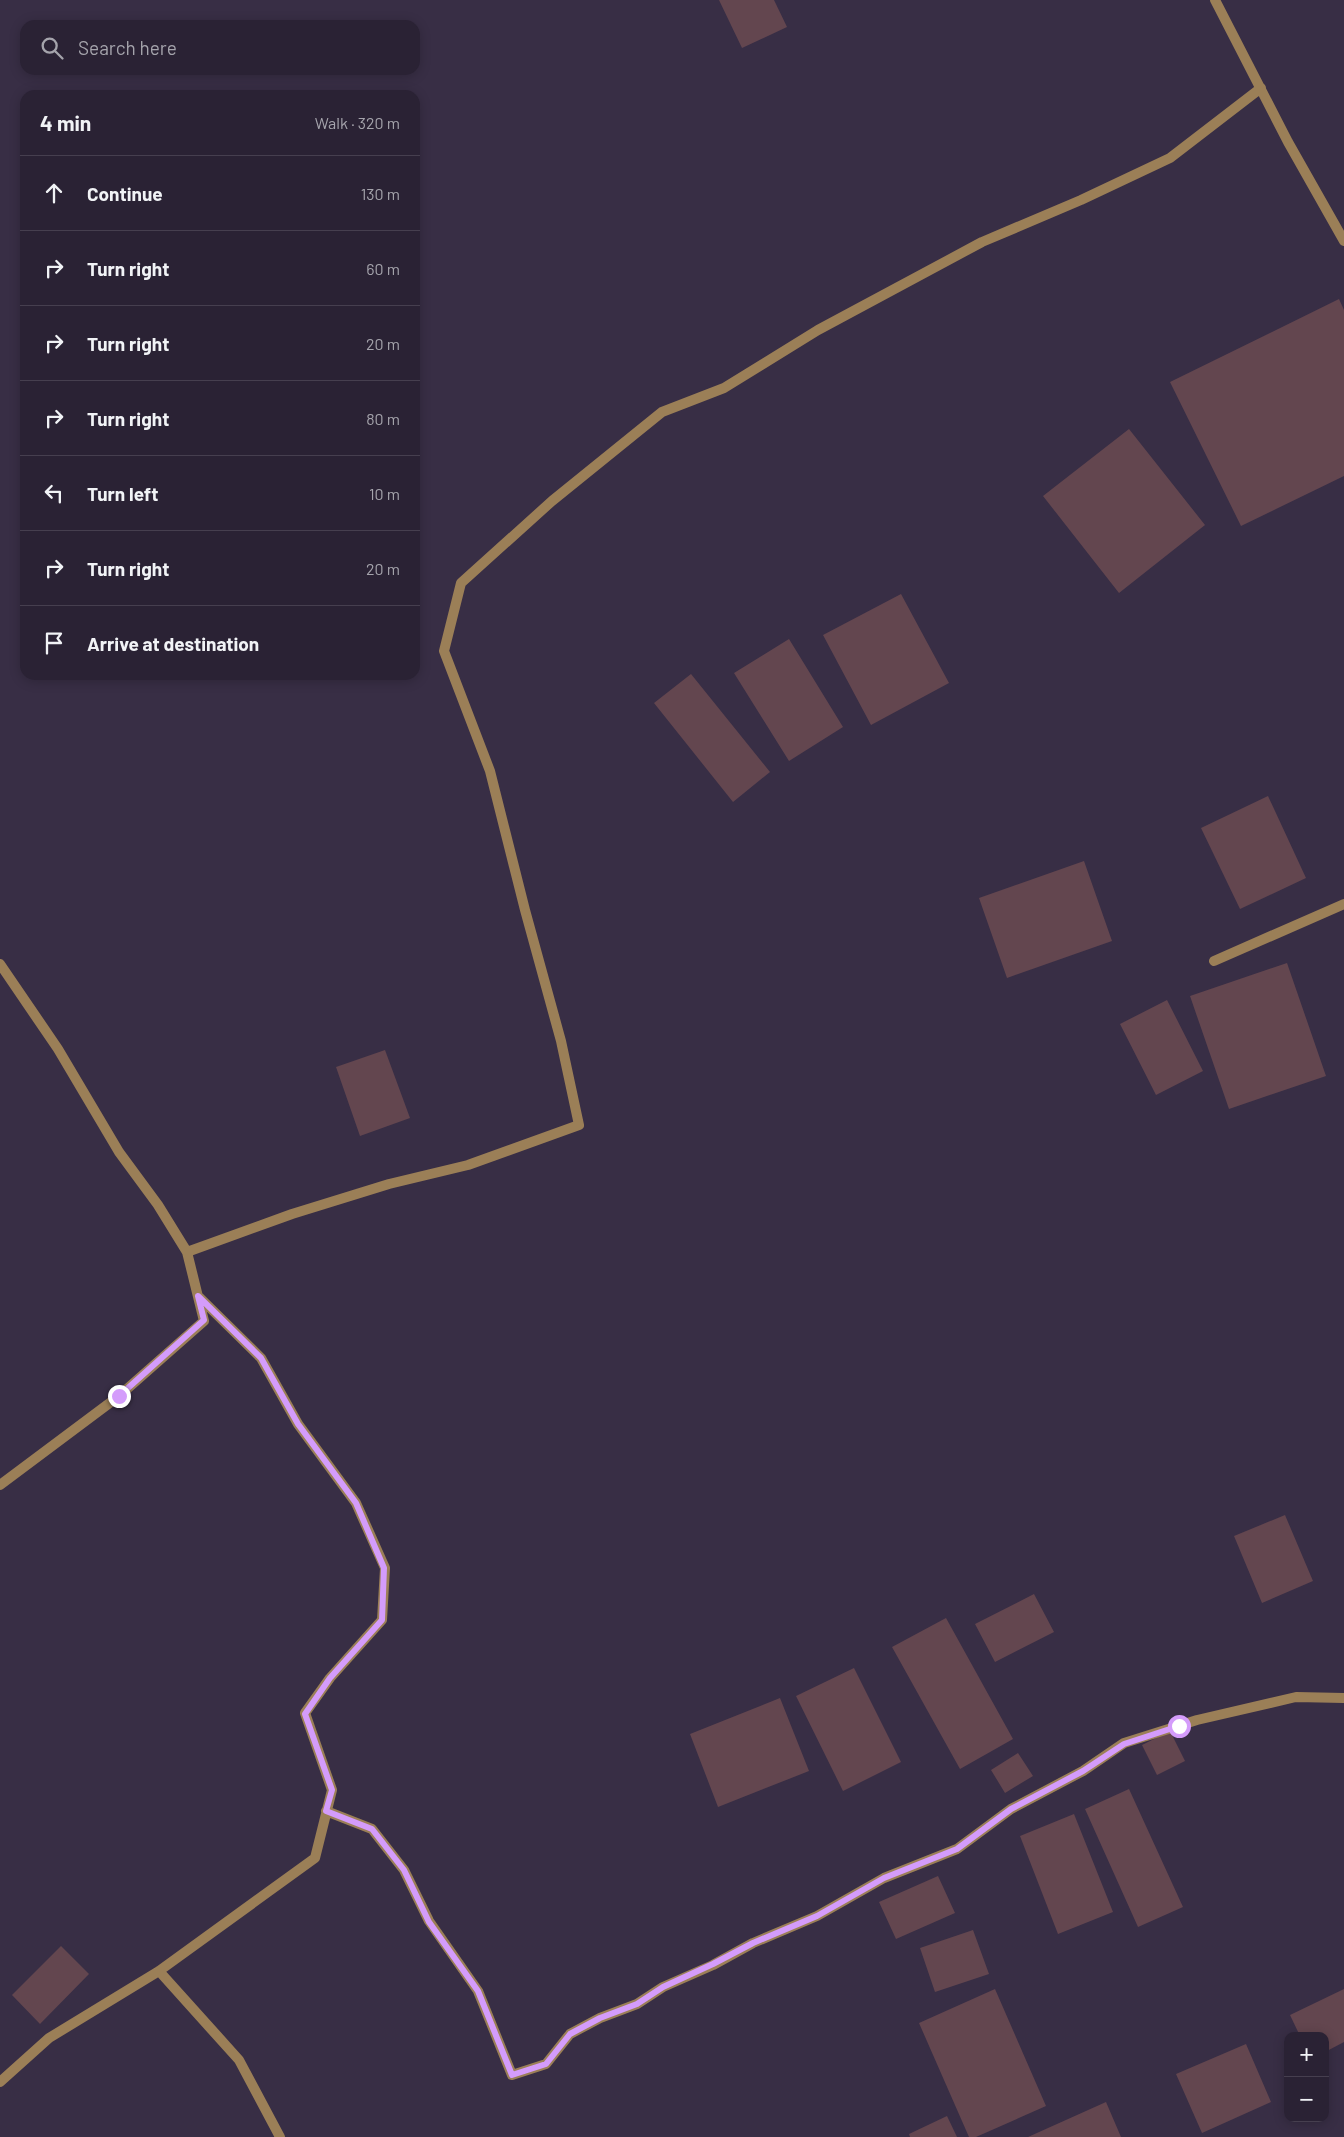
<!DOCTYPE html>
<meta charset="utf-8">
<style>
:root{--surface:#2a2234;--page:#362f40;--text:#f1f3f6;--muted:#a5a4ac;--line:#463f4f}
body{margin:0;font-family:Barlow,sans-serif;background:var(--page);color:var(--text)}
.controls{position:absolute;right:15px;bottom:15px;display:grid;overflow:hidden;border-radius:10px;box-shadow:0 2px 12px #0003}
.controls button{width:45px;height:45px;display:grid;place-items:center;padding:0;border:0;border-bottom:1px solid var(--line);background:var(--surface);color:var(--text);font:25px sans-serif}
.stop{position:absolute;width:15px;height:15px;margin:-11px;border:4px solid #d49cfb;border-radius:50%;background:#fff}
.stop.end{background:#d49cfb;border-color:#fff;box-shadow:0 1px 5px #0008}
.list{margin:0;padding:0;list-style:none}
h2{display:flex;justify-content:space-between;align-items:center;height:65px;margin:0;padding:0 20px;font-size:21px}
h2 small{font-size:16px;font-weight:400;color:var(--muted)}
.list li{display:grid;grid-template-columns:32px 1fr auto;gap:15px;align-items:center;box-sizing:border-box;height:75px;padding:0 20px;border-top:1px solid var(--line)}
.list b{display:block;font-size:19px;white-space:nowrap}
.list em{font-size:16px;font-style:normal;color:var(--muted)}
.icon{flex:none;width:28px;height:28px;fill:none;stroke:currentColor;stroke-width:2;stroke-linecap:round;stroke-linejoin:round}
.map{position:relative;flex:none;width:1344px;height:2137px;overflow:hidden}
.search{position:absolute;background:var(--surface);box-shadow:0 2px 12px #0003;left:20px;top:20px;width:400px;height:55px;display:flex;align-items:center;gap:12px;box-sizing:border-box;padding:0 18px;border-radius:15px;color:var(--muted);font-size:19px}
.panel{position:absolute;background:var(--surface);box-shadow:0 2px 12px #0003;left:20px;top:90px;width:400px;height:590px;border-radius:15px}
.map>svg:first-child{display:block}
.building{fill:#63464f}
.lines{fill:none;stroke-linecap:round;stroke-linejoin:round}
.street{stroke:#9b7f57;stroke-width:10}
.route{stroke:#d49cfb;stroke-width:6}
</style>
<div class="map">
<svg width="1344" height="2137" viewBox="0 0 1344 2137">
<rect width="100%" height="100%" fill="#382e45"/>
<path class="building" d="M719,0H774L787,27L742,48Z
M1339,299L1344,310V476L1241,526L1170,382Z
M1129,429L1205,525L1119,593L1043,496Z
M901,594L949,683L871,725L823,635Z
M789,639L843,727L789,761L734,673Z
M691,674L770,772L733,802L654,703Z
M1268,796L1306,878L1240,909L1201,828Z
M1084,861L1112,941L1007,978L979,898Z
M1287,963L1326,1076L1229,1109L1190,996Z
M1167,1000L1203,1071L1156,1095L1120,1024Z
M385,1050L410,1118L360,1136L336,1067Z
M1285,1515L1313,1581L1262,1603L1234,1536Z
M1034,1594L1054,1632L995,1662L975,1624Z
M946,1618L1013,1739L960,1769L892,1647Z
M854,1668L901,1762L843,1791L796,1696Z
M780,1698L809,1771L718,1807L690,1734Z
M1170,1731L1185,1761L1157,1775L1142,1745Z
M1018,1753L1033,1776L1005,1793L991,1770Z
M1129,1789L1183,1907L1138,1927L1085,1809Z
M1074,1814L1113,1912L1058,1934L1020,1836Z
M938,1876L955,1913L896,1939L879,1902Z
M973,1930L989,1974L935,1992L920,1948Z
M61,1946L89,1974L40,2024L12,1995Z
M995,1989L1046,2106L976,2137H969L919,2023Z
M1344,1989V2042L1325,2052V2036H1300L1290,2015Z
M1246,2044L1271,2102L1202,2133L1176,2074Z
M1106,2102L1121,2137H1028Z
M947,2116L957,2137H910L909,2134Z"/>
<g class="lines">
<path class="street" d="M1215,0L1288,142L1344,241
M1214,961L1344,904
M0,964L58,1049L119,1152L158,1205L187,1252L204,1321L119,1396L0,1485
M187,1252L292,1214L389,1184L468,1165L579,1125L561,1041L525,910L490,771L444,651L461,583L552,501L662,412L724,388L818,330L982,242L1081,200L1170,158L1261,88
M326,1811L372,1829L404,1870L429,1921L478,1991L512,2075L546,2064L570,2034L600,2018L637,2004L663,1987L713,1965L753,1943L817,1916L884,1878L957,1849L1011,1809L1083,1771L1124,1743L1197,1720L1296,1697L1344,1698
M159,1971L239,2060L280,2137
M0,2082L49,2038L159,1971L315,1858L332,1790L305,1713L330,1678L382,1620L385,1568L356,1503L298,1424L261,1358L198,1296"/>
</g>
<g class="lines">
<path class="route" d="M119,1396L204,1320L198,1296L261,1358L298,1424L356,1503L384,1568L382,1620L330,1678L305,1714L332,1790L326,1811L372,1829L404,1870L429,1922L478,1991L512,2075L546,2064L570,2034L600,2018L637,2004L663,1987L713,1964L753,1943L817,1916L884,1878L957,1849L1011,1809L1083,1771L1124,1744L1179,1726"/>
</g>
</svg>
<div class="controls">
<button>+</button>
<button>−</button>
</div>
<div class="stop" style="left:1179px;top:1726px"></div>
<div class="stop end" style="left:119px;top:1396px"></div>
<div class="search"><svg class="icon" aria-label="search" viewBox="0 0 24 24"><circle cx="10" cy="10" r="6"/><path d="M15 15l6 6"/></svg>Search here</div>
<section class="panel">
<h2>4 min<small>Walk · 320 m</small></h2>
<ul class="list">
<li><svg class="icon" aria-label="ahead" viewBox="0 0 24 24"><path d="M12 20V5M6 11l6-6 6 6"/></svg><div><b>Continue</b></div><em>130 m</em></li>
<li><svg class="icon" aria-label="right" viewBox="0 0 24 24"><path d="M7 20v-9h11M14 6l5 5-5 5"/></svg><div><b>Turn right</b></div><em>60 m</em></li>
<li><svg class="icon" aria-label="right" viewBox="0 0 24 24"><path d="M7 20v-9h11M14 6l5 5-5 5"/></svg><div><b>Turn right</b></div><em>20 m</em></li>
<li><svg class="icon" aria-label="right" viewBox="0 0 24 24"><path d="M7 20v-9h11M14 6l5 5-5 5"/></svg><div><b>Turn right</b></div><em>80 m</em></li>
<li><svg class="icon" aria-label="left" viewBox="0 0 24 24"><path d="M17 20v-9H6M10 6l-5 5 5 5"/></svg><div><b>Turn left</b></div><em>10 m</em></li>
<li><svg class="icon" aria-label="right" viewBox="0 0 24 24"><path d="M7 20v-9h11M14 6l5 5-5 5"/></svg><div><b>Turn right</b></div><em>20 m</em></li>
<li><svg class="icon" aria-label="arrive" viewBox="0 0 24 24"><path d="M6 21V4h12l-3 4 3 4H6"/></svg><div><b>Arrive at destination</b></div></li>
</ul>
</section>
</div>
